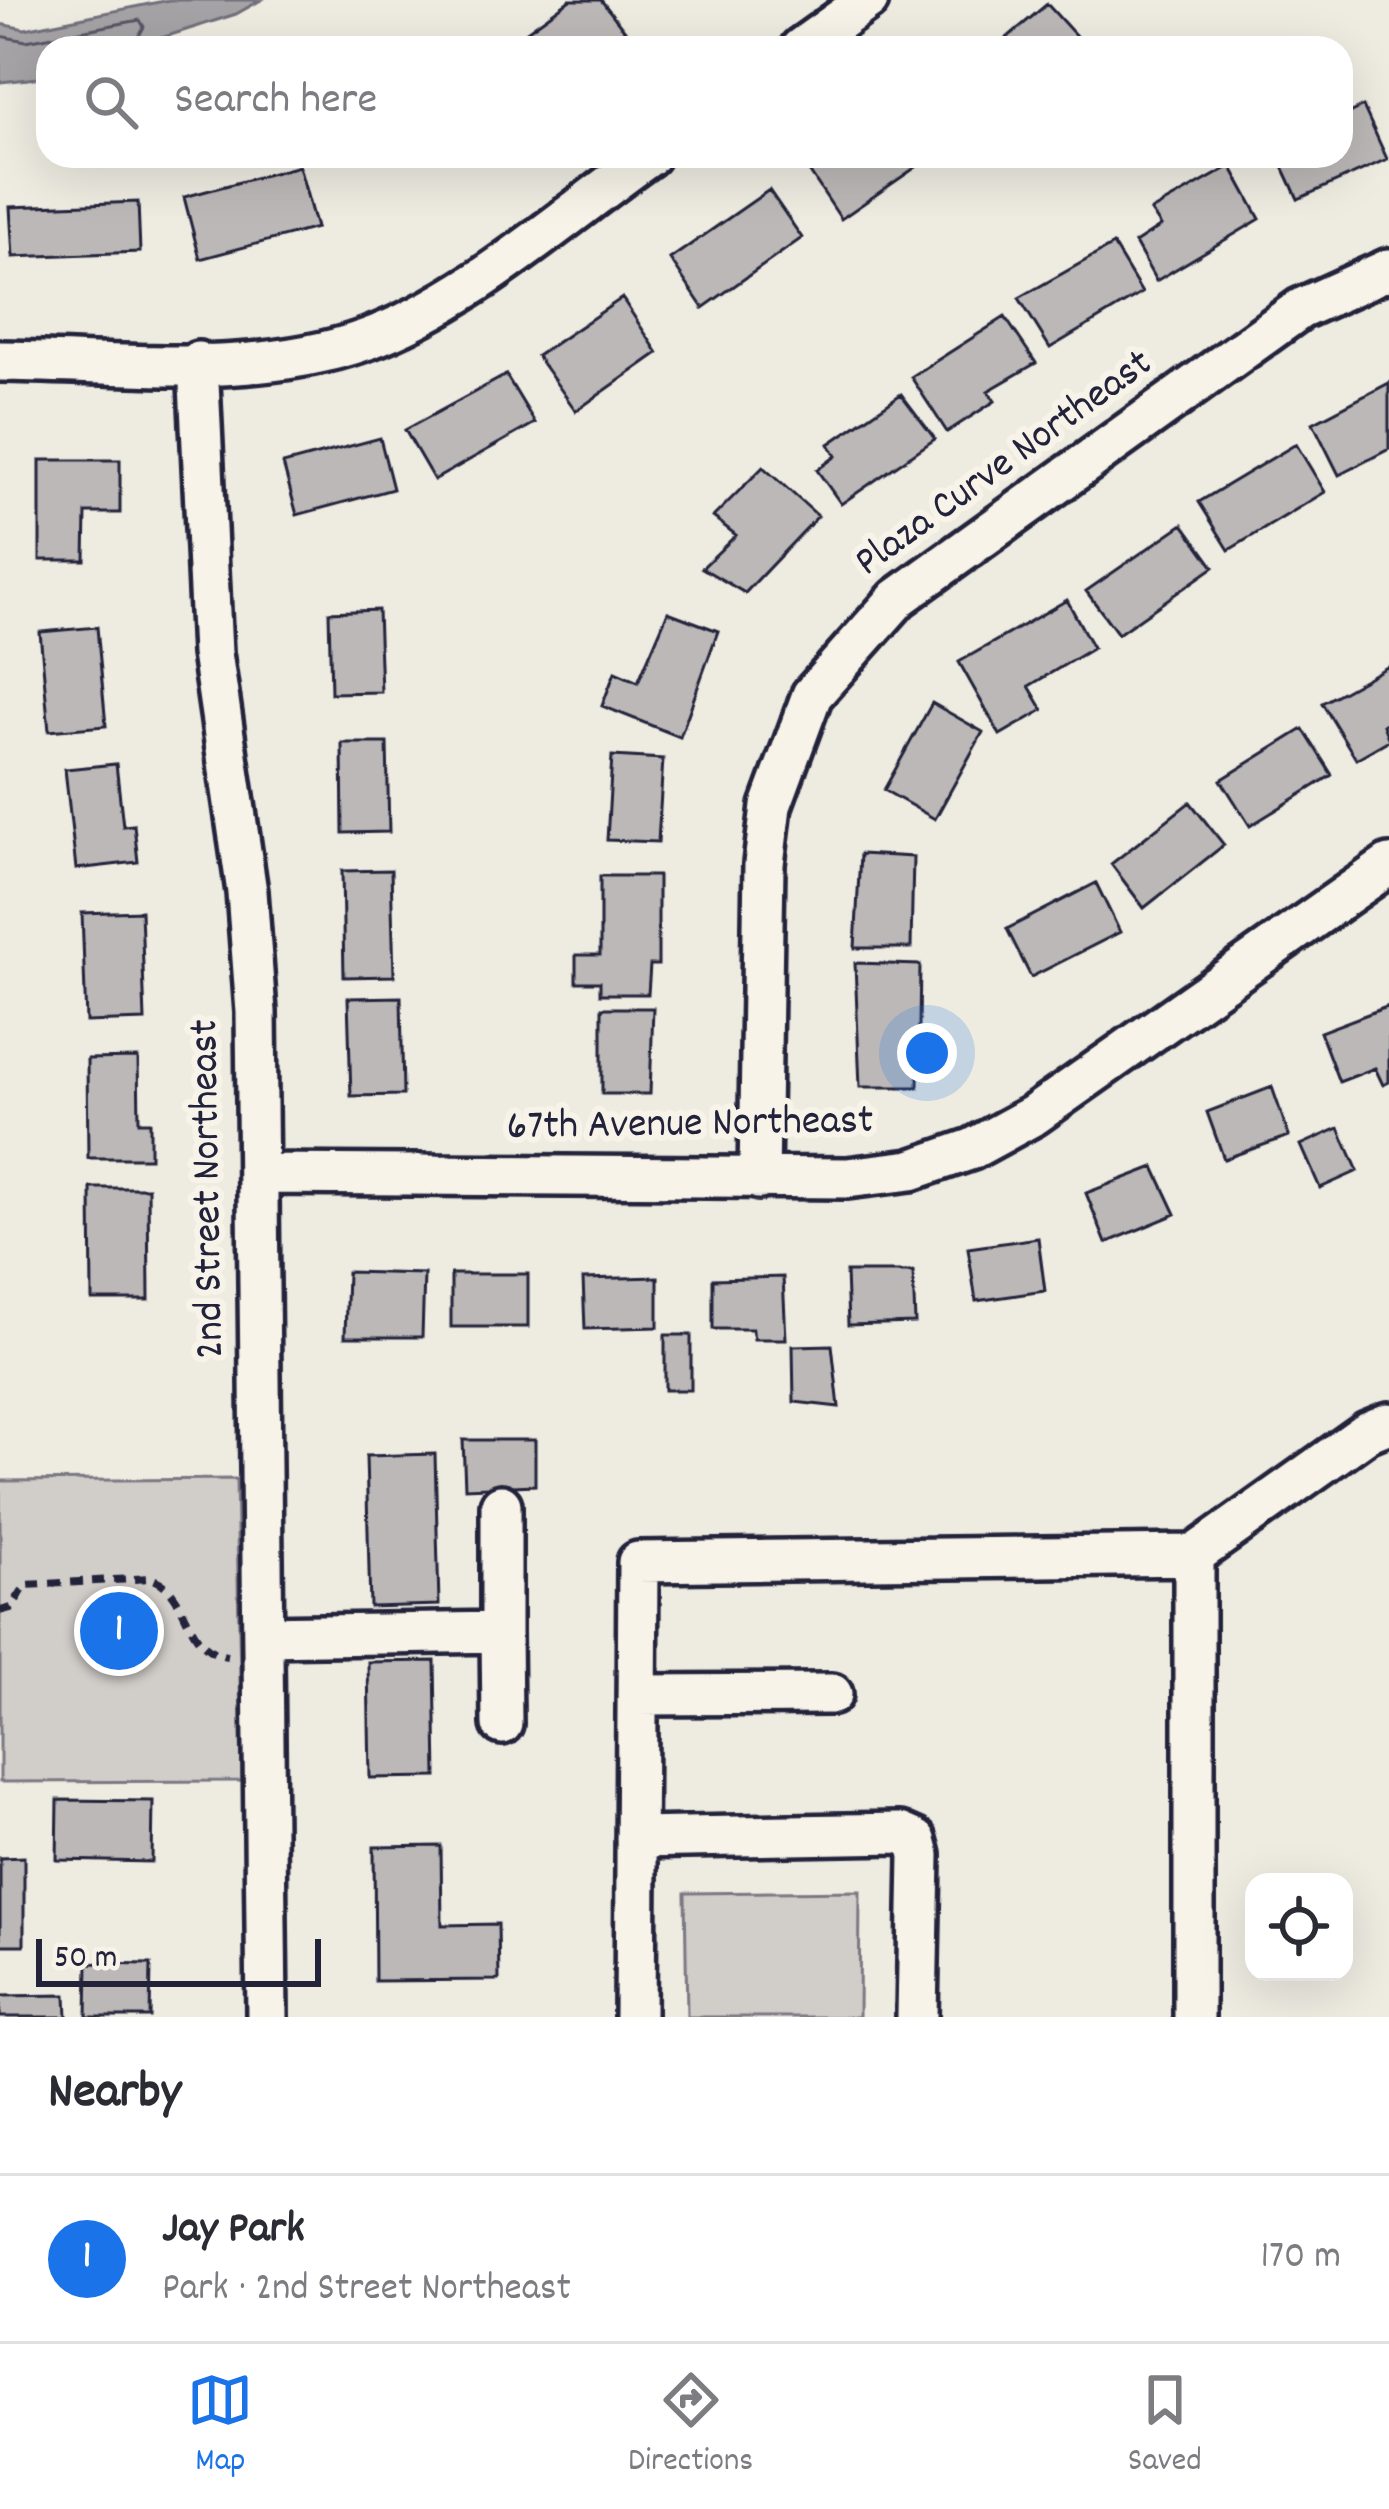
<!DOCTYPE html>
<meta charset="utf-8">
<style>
:root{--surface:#fff;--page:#f2f2f3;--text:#2b2b33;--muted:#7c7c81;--line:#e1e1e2;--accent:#1a73e8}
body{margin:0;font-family:Dekko,sans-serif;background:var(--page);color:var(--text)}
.controls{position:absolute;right:36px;bottom:36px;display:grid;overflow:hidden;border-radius:24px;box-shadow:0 12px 48px #0002}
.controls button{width:108px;height:108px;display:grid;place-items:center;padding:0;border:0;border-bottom:3px solid var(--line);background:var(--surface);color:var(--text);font:60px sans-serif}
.scale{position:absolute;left:36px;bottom:30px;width:285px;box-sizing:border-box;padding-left:12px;border:6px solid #22223b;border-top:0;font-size:33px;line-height:42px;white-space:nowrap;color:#22223b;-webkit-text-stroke:9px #f7f3e8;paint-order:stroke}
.you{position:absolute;left:927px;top:1053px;width:42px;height:42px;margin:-30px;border:9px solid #fff;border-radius:50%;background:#1a73e8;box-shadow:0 0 0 18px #1a73e833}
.badge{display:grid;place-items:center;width:78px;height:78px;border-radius:50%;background:var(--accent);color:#fff;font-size:39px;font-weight:700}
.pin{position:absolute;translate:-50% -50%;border:6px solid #fff;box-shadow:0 3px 12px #0006}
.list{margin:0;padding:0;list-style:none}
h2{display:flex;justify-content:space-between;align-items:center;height:156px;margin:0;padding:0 48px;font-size:51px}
h2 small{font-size:39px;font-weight:400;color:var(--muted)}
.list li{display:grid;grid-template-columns:78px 1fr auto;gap:36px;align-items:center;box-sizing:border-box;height:168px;padding:0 48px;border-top:3px solid var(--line)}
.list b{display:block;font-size:45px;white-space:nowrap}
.list p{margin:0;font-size:39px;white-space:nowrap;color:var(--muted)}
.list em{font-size:39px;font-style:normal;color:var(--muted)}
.icon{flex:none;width:66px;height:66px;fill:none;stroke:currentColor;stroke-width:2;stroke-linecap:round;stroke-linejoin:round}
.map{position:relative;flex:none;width:1389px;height:2017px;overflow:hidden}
.search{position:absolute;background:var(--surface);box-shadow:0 12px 48px #0002;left:36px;right:36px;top:36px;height:132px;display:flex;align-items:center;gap:30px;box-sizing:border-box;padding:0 42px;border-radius:36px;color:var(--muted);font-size:45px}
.sheet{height:324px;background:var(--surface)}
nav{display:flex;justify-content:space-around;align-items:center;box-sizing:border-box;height:168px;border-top:3px solid var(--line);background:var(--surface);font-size:33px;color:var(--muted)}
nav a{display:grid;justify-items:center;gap:6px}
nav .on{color:var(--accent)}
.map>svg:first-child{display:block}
.green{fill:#d1cdc9;stroke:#7a7882;stroke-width:3}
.water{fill:#a6a3a6;stroke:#716f7b;stroke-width:3}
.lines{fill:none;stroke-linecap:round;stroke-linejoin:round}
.shore{stroke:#575666;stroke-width:3}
.building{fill:#bbb8b7;stroke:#22223b;stroke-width:3}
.minor-casing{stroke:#22223b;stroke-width:48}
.path{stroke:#22223b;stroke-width:8;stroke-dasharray:12 9;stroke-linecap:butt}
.minor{stroke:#f7f3e8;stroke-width:39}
.labels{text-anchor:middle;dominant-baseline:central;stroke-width:12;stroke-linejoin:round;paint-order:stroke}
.street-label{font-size:42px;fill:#22223b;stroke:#f7f3e8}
</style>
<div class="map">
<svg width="1389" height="2017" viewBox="0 0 1389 2017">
<rect width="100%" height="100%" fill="#eeebe1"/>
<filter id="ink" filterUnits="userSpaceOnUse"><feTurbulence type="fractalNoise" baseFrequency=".00833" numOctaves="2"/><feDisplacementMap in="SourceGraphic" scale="24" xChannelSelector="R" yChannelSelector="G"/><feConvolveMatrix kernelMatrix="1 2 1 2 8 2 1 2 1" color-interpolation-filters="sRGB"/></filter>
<g filter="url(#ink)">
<path class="green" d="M236,1479L242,1781L0,1782V1481Z
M860,1891L859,2017H687L685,1893Z"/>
<path class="water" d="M169,0H261L236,14L130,48H48V77L0,82V24L25,29Z"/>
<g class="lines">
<path class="shore" d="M0,36L26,41L140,20L144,27L132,48"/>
</g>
<path class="building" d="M570,0H601L629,36L613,48H503Z
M1047,4L1087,48H995Z
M1363,106L1387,159L1298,199L1278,156H1341V117Z
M824,156H932L841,219L807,168Z
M299,166L316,228L200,259L184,197Z
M1231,166L1260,219L1156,281L1135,243L1161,226L1151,211Z
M769,190L802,238L703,308L670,259Z
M138,202L140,252L13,257L10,207Z
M1113,245L1142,293L1050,348L1019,298Z
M622,298L658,353L576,411L537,356Z
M1005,317L1036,363L988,391L995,401L947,432L911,377Z
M506,375L535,423L434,480L405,430Z
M1389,383V449L1339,475L1313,423Z
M901,394L935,439L841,504L817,470L836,456L829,444Z
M380,438L393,489L297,515L283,464Z
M1296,444L1325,492L1229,550L1199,502Z
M40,460H120V513H86L85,560H40Z
M763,467L818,516L745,593L702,568L736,535L713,517Z
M1183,524L1214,567L1118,634L1086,591Z
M1067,600L1093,648L1029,686L1043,710L1000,735L959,662Z
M378,610L381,692L331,693L329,612Z
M668,612L718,631L680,737L602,706L615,672L638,682Z
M97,627L106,726L49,731L40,632Z
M1389,666V721L1383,725L1389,740L1356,759L1322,703Z
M932,703L983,732L935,819L884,790Z
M1303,729L1332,775L1250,826L1221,780Z
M342,743H387L389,832L343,833Z
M612,756L663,759L658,842L607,840Z
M116,764L123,826L134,825L138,862L76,869L65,769Z
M1190,802L1224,845L1144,908L1111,864Z
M860,854L913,857L911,948H855Z
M391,870L394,976L344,977L342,871Z
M600,876H658V965H650L648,994H600V982H576V955H600Z
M1096,883L1120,932L1031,977L1007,929Z
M141,911L145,1020L86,1022L82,913Z
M855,963L920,965L918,1087H860Z
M401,997L403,1095L351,1096L348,998Z
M1389,1006V1082L1383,1085L1375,1068L1339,1082L1320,1032Z
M602,1008H653L650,1094H602Z
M138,1058L139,1122H150V1158H88L87,1059Z
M1272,1087L1289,1136L1224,1159L1207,1112Z
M1339,1128L1358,1171L1320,1188L1301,1145Z
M1154,1167L1176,1214L1106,1243L1086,1193Z
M91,1188H148L149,1300H92Z
M1038,1238L1045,1291L976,1301L968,1248Z
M347,1272L424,1274L422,1337H345Z
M846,1272H913L915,1323L848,1325Z
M451,1274H528V1327H451Z
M658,1277V1327L585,1329L583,1279Z
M783,1277L786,1339H754L752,1329H713V1279Z
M665,1335H691V1390H665Z
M832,1345L839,1407L794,1402L793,1346Z
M463,1440H535V1485L465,1488Z
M435,1454L439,1605L370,1607L366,1456Z
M435,1661L437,1777L370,1778L368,1662Z
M58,1800L153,1801L152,1862L57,1860Z
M441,1846L442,1925L498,1924L499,1980L375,1981L374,1847Z
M24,1857V1945H0V1858Z
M88,1963L151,1964L150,2017H87Z
M66,1995L67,2017H0V1996Z"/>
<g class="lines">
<defs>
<path id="minor" d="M801,48L868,0
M0,361C118,362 252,380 365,340C468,303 560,219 649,156
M198,362L212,653L247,892L256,1012L267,2017
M259,1174L847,1178L911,1170L972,1149L1034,1115L1389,865
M759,1179L764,864L771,806L812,695L898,598L1300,309L1389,269
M1194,1555V2017
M501,1632L502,1724
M263,1636L501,1632V1505
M637,1695L832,1694
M636,1838L900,1833L916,1840L920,1855L917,2017
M635,2017L638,1562L1194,1555L1367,1432L1389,1423"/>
</defs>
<use href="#minor" class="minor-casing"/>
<path class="path" d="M0,1611L11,1608L26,1585L150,1578C190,1589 182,1650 227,1656"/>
<use href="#minor" class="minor"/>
</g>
</g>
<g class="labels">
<g class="street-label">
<text transform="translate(1005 465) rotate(-36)">Plaza Curve Northeast</text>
<text transform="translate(690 1126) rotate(-1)">67th Avenue Northeast</text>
<text transform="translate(210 1189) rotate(-91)">2nd Street Northeast</text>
</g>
</g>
</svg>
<div class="controls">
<button><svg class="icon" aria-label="locate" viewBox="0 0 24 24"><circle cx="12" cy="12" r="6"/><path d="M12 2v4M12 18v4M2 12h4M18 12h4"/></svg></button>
</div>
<div class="scale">50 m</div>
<div class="you"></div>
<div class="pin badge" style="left:119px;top:1631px">1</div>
<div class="search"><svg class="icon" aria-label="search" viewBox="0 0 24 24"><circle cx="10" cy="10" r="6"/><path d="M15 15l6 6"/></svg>Search here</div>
</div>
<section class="sheet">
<h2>Nearby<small></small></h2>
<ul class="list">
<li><span class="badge">1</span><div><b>Jay Park</b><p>Park · 2nd Street Northeast</p></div><em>170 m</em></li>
</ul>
</section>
<nav>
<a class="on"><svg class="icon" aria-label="map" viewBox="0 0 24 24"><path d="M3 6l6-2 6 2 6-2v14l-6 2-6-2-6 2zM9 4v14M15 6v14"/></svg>Map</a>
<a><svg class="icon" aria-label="directions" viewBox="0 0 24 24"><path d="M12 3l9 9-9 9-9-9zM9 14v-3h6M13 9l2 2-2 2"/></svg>Directions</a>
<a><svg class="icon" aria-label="saved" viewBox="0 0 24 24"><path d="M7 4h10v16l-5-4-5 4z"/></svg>Saved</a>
</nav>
